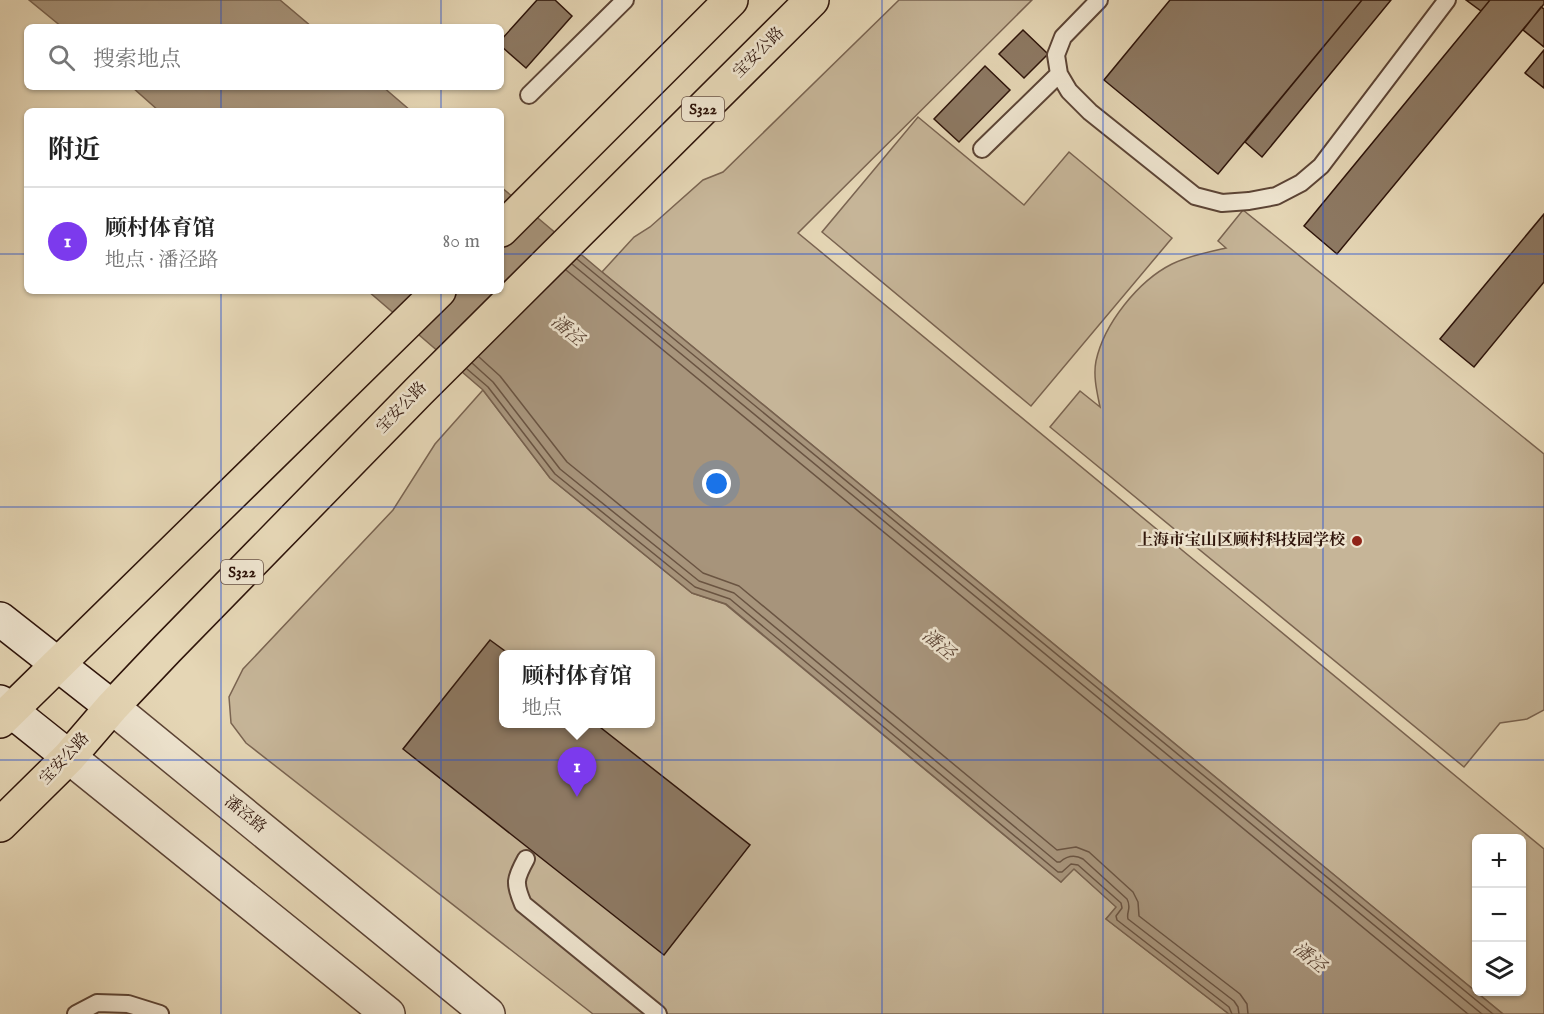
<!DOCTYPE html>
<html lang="zh">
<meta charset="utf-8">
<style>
:root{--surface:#fff;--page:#f6f6f6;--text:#222;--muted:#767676;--line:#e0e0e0;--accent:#7c3aed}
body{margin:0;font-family:"IM FELL English","Noto Serif SC",serif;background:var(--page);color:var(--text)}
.controls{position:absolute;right:18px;bottom:18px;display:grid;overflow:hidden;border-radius:9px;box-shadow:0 2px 4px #0004}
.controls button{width:54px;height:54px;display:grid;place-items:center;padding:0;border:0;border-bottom:2px solid var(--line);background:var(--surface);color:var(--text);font:30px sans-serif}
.you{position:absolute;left:717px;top:484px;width:21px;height:21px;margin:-15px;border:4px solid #fff;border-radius:50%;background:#1a73e8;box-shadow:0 0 0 9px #1a73e833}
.badge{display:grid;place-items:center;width:39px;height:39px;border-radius:50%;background:var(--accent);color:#fff;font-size:20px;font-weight:700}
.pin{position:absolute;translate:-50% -50px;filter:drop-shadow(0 2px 3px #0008)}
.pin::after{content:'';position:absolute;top:32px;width:21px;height:18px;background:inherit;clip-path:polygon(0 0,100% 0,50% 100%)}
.popup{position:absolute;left:499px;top:650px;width:156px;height:78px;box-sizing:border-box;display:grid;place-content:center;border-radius:9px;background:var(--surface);filter:drop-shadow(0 2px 4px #0005);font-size:20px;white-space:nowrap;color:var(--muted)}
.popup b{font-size:22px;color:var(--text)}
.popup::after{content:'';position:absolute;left:50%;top:100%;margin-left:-12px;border:12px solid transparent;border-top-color:var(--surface)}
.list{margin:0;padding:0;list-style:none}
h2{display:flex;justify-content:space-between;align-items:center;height:78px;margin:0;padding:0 24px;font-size:26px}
h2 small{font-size:20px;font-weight:400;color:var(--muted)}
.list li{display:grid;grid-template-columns:39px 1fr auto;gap:18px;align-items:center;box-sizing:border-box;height:108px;padding:0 24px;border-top:2px solid var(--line)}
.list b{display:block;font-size:22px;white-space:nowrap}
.list p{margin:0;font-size:20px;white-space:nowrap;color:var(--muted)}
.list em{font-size:20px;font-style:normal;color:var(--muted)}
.icon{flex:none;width:33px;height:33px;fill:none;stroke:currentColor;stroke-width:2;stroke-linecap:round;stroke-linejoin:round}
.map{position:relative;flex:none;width:1544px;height:1014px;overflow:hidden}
.search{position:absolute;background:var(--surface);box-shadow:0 2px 4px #0004;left:24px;top:24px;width:480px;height:66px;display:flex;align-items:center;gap:15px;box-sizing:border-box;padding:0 21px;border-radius:9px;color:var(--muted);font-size:22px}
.panel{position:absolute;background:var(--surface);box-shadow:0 2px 4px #0004;left:24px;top:108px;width:480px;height:186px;border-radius:9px}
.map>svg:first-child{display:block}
.green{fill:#c6b598;stroke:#7a6451;stroke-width:1.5;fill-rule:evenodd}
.water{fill:#a7947b;stroke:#77614e;stroke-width:1.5}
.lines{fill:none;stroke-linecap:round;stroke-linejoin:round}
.shore{stroke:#6a5442;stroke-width:1.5}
.building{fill:#8d7963;stroke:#2e140a;stroke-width:1.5}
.service-casing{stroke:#5c4435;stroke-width:20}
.minor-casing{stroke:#5c4435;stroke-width:36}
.secondary-casing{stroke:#2e140a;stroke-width:36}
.primary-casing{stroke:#2e140a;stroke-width:36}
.service{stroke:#eee4cf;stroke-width:16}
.minor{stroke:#eee4cf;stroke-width:33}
.secondary{stroke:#eee4cf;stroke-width:33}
.primary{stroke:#e5d6b5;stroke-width:33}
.grid{fill:none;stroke:#1d4ed8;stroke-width:1.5;stroke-opacity:0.55}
.poi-dot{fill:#8f2418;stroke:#eee4cf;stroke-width:2}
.labels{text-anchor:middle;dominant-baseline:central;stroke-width:5;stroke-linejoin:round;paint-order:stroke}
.shield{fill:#eee4cf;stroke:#685245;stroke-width:1.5}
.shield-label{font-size:15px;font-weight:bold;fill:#2e140a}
.street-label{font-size:16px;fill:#2e140a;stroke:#eee4cf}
.poi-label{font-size:16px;font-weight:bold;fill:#2e140a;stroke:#eee4cf;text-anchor:end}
.water-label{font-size:18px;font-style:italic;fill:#5e4737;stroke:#eee4cf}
</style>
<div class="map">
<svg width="1544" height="1014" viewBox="0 0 1544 1014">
<rect width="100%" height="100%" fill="#e5d6b5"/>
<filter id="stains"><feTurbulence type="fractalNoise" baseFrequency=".00333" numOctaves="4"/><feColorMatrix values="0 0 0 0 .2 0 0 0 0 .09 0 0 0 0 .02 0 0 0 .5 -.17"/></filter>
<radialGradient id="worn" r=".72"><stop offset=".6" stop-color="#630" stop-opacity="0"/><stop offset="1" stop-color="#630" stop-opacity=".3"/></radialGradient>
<path class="green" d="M899,0H1032L798,233L1544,849V1014H1503L602,272L634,237L650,227L703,180L723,172ZM1476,838H1522V992H1476Z
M918,117L1024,205L1069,152L1172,238L1031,406L822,232Z
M1243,210L1544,454V710L1527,719L1500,723L1464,767L1050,427L1080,391L1100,407C1097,392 1093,376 1096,361C1104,324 1138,281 1172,264C1188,256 1208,252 1226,248L1218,241Z
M483,390L550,478L692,593L725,604L1061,882L1073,868L1117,907L1106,919L1229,1014H593L246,743L231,723L229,697L243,669L393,510L435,444ZM504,654H650V724H504Z"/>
<path class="water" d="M29,0H280L312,27H62Z
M132,87H383L411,111H159Z
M501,187L602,272L1503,1014H1229L1106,919L1116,907L1074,869L1061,882L726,604L692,593L550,478L483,390L368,291H501Z"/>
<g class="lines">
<path class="shore" d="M577,259L1493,1014
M572,264L1482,1014
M566,270L1468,1014
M479,357L500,376L567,462L703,573L739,586L1057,850L1076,847L1089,852L1133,892L1138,902L1139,916L1240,994L1247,1004L1248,1014
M472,363L493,382L560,469L699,581L734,593L1057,862H1060C1067,856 1074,854 1083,859L1127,899C1132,908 1126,912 1128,919L1234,1001L1238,1007L1239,1014
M467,369L488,387L555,474L695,587L730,599L1058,872H1062L1071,864L1078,865L1121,903L1122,908L1116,916L1117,920L1229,1007L1232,1014"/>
</g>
<path class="building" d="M537,0H555L572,16L526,68L501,46V40Z
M1170,0H1362L1218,174L1104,80Z
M1362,0H1391L1262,157L1245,142Z
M1466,0H1490L1481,11Z
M1490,0H1544V4L1337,254L1304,226Z
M1541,7L1544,9V47L1523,30Z
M1023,30L1048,54L1024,78L999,54Z
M1544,50V88L1525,73Z
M985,66L1010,90L959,142L934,119Z
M1544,214V282L1474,367L1440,339Z
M490,640L509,654H504V724H596L750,845L664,955L403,749Z"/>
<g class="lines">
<defs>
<path id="service" d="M1099,0L1063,37L1056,55L1059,74L1069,91L1090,112L1195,196L1222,203L1249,201L1276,196L1301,183L1321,166L1447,0
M529,95L625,0
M982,149L1059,74
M526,859C515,879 514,883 523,904L658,1014
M76,1014L97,1003L128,1004L160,1014"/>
<path id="minor" d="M112,707L488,1014
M69,757L388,1014"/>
<path id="secondary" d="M0,619L112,707
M0,702L69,757"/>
<path id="primary" d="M501,230L731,0
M0,721L439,291
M0,825L69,757L112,707L167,649L419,391L812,0"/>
</defs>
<use href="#service" class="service-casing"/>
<use href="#minor" class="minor-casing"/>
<use href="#secondary" class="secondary-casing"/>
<use href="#primary" class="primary-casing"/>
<use href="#service" class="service"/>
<use href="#minor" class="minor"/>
<use href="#secondary" class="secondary"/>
<use href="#primary" class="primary"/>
</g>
<path class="grid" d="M221,0V27M441,0V27M662,0V1014M882,0V1014M1103,0V1014M1323,0V1014M221,87V111M441,87V111M0,254H27M501,254H1544M221,291V1014M441,291V1014M0,507H1544M0,760H1544"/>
<circle class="poi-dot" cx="1357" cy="541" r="6"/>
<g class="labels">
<g class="shield">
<rect x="682" y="97" width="42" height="24" rx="4.5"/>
<rect x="221" y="560" width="42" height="24" rx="4.5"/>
</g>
<g class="shield-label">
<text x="703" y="109">S322</text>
<text x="242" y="572">S322</text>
</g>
<g class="street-label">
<text transform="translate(759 53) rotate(-45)">宝安公路</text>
<text transform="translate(402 408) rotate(-46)">宝安公路</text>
<text transform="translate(65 759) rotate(-47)">宝安公路</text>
<text transform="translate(245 815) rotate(39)">潘泾路</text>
</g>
<g class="poi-label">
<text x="1345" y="541">上海市宝山区顾村科技园学校</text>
</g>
<g class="water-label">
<text transform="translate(567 331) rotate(40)">潘泾</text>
<text transform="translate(938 645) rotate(40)">潘泾</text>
<text transform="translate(1309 958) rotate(40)">潘泾</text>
</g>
</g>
<rect width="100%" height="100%" filter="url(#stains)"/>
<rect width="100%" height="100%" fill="url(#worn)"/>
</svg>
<div class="controls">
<button>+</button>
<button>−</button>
<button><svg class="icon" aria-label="layers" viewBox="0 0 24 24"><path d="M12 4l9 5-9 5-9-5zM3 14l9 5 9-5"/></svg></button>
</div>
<div class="you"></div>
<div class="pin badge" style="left:577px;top:797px">1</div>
<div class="popup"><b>顾村体育馆</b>地点</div>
<div class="search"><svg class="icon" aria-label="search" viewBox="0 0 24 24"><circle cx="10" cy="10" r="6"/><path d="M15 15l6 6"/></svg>搜索地点</div>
<section class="panel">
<h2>附近<small></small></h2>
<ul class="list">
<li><span class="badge">1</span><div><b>顾村体育馆</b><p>地点 · 潘泾路</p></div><em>80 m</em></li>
</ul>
</section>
</div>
